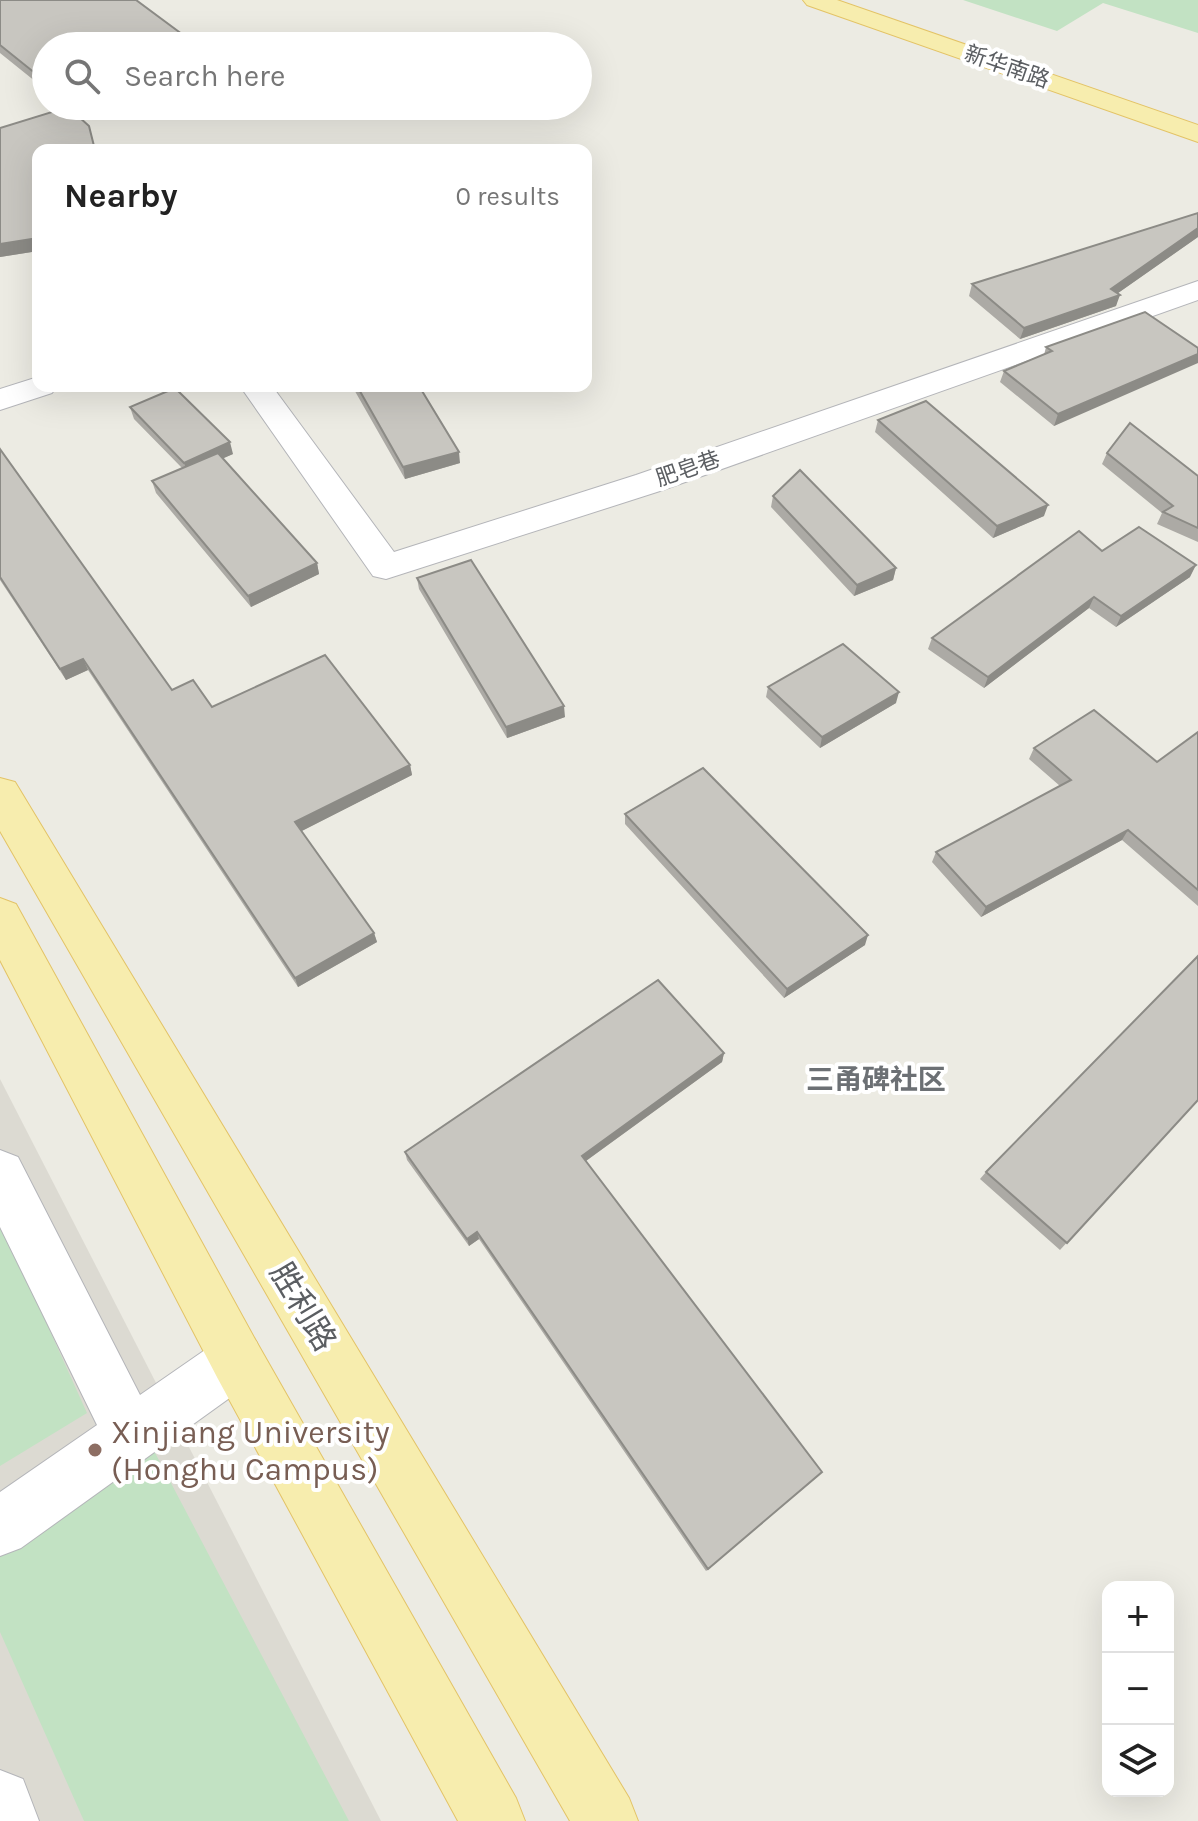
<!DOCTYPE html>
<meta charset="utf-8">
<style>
:root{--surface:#fff;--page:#f6f6f6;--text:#222;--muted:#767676;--line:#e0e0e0}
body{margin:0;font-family:Karla,"Noto Sans SC",sans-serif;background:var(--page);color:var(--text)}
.controls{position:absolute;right:24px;bottom:24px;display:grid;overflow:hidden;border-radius:16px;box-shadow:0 8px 32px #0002}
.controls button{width:72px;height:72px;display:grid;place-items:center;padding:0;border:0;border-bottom:2px solid var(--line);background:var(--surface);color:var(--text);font:40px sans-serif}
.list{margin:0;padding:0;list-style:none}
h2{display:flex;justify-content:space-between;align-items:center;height:104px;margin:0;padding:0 32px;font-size:34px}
h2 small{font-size:26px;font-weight:400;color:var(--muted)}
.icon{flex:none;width:44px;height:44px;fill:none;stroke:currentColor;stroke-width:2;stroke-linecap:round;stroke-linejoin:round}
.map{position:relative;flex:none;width:1198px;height:1821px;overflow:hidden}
.search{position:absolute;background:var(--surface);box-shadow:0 8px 32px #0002;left:32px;top:32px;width:560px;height:88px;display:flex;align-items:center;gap:20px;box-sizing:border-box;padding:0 28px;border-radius:44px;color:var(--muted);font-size:30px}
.panel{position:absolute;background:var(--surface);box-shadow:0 8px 32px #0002;left:32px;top:144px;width:560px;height:248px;border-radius:16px}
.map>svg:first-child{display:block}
.education{fill:#dcdad2}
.green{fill:#c2e2c3}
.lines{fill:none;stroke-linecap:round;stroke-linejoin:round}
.minor-casing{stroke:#b4b5b9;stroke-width:2}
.major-casing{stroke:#e3c366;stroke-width:2}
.minor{fill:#fff;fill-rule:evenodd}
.major{fill:#f7edae;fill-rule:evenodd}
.wall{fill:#acaaa5}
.shaded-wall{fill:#8c8b86}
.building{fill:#c8c6c0;stroke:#8c8b86;stroke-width:2}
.education-dot{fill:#8d6e63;stroke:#fff;stroke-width:3}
.labels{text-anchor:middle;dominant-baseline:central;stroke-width:8;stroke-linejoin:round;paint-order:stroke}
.far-street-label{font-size:22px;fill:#5b5e62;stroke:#fff}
.neighbourhood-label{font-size:28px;font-weight:bold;fill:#6c7074;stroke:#fff}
.near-street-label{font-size:32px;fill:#5b5e62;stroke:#fff}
.near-education-label{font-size:32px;fill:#785e54;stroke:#fff;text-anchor:start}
</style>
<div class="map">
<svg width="1198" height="1821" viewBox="0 0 1198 1821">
<rect width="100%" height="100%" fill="#ecebe3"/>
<path class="education" d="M0,1079L381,1821H0Z"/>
<path class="green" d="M963,0H1198V33L1103,3L1057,31Z
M0,1220L87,1413L0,1466Z
M152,1447L349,1821H84L0,1632V1555Z"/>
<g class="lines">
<defs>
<path id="minor" d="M1198,281V300L660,491L386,579L373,576L240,386H272L394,552L636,475Z
M38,377V386H57L52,393L0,410V389Z
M0,1150L18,1157L140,1395L218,1341L237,1333L256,1341L264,1360L256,1379L21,1548L0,1556V1492L97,1425L0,1227Z
M0,1770L23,1779L39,1821H0Z"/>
<path id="major" d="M803,0H837L1198,125V142L807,5Z
M0,778L15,782L629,1798L638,1821H570L0,831Z
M0,898L16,904L256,1341L516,1798L525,1821H458L218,1379L0,960Z"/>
</defs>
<use href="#minor" class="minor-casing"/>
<use href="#major" class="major-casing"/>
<use href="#minor" class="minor"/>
<use href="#major" class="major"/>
</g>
<path class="wall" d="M0,0L46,46V90L0,53Z
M65,106H110L78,116L38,150V251L0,257V128L67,107Z
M1198,237L1118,293L1116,306L1020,339L969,296L972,284Z
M1046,347L1198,348L1054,426L1000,382L1004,371L1044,355Z
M352,386H419L460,463L405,479Z
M130,407L233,454L223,458L317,563L319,574L251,607L156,493L152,481L182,468L134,419Z
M878,420L1044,516L993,538L875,432Z
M0,449L172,690L212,707L410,765L412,775L301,831L374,933L377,942L298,987L88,670L66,680L0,580Z
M1107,453L1198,476V542L1157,524L1162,513L1102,464Z
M773,496L896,568L893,580L854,596L771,507Z
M1102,551L1190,577L1116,627L1089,608L984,688L928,649L932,638Z
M417,578L565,717L507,738L419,589Z
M768,687L896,703L820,748L766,697Z
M1198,732V906L1122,840L981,917L932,862L936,852L1060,786L1029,759L1034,748L1157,762Z
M625,814L865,945L784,998L625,824Z
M724,1053L722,1062L586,1161L822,1472L706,1571L479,1239L469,1246L407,1160L405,1152Z
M1198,1100L1060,1250L980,1179L986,1172Z"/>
<path class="shaded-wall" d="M75,106H110L78,117Z
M1198,228V237L1111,298L1120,295L1116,306L1020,339L1024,328Z
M38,238V251L0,257V244Z
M1198,354V363L1054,426L1058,414Z
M230,442L233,454L188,474L184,463Z
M459,452L460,463L405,479L403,467Z
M1048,505L1044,516L993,538L997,526Z
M317,563L319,574L251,607L248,596Z
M1196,565L1190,577L1116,627L1121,616Z
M896,568L893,580L854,596L857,585Z
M1094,597L1089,608L984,688L988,677Z
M83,659L88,670L66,680L60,669Z
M899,692L896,703L820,748L822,737Z
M564,706L565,717L507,738L506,727Z
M410,765L412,775L298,833L295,822Z
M1128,830L1122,840L981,917L986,907Z
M374,933L377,942L298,987L295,978Z
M868,935L865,945L784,998L787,989Z
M724,1053L722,1062L583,1163L582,1156Z
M477,1232L479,1239L469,1246L467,1239Z
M822,1472L818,1476L706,1571L708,1569Z"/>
<path class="building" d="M0,0H136L198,46H46V82L0,45Z
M68,107L89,126L95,150H38V238L0,244V128Z
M1198,213V228L1111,289L1120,295L1024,328L972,284Z
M1145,312L1198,348V354L1058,414L1004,371L1052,351L1046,347Z
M357,386H419L459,452L403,467Z
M175,388L230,442L184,463L130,407Z
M926,401L1048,505L997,526L878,420Z
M1130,423L1198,476V528L1163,512L1173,506L1107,453Z
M0,449L172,690L193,680L212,707L325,655L410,765L295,822L374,933L295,978L83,659L60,669L0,577Z
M218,453L317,563L248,596L152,481Z
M800,470L896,568L857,585L773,496Z
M1139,527L1196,565L1121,616L1094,597L988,677L932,638L1079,531L1102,551Z
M471,560L564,706L506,727L417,578Z
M843,644L899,692L822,737L768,687Z
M1094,710L1157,762L1198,732V890L1128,830L986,907L936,852L1071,780L1034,748Z
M703,768L868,935L787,989L625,814Z
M1198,956V1100L1067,1243L986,1172Z
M658,980L724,1053L582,1156L822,1472L708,1569L477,1232L467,1239L405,1152Z"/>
<circle class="education-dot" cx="95" cy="1450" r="8"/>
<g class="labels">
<g class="far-street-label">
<text transform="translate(1007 67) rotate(19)">新华南路</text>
<text transform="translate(688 469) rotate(-19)">肥皂巷</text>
</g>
<g class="neighbourhood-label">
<text x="876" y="1079">三甬碑社区</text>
</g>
<g class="near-street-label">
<text transform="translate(303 1307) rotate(59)">胜利路</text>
</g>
<g class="near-education-label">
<text x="111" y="1432">Xinjiang University<tspan x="111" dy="37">(Honghu Campus)</tspan></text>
</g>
</g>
</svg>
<div class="controls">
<button>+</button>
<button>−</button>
<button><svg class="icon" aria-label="layers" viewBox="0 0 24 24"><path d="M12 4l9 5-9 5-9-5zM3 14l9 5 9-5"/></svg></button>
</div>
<div class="search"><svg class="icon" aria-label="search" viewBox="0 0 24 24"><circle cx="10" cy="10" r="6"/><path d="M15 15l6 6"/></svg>Search here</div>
<section class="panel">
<h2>Nearby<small>0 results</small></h2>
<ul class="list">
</ul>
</section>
</div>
